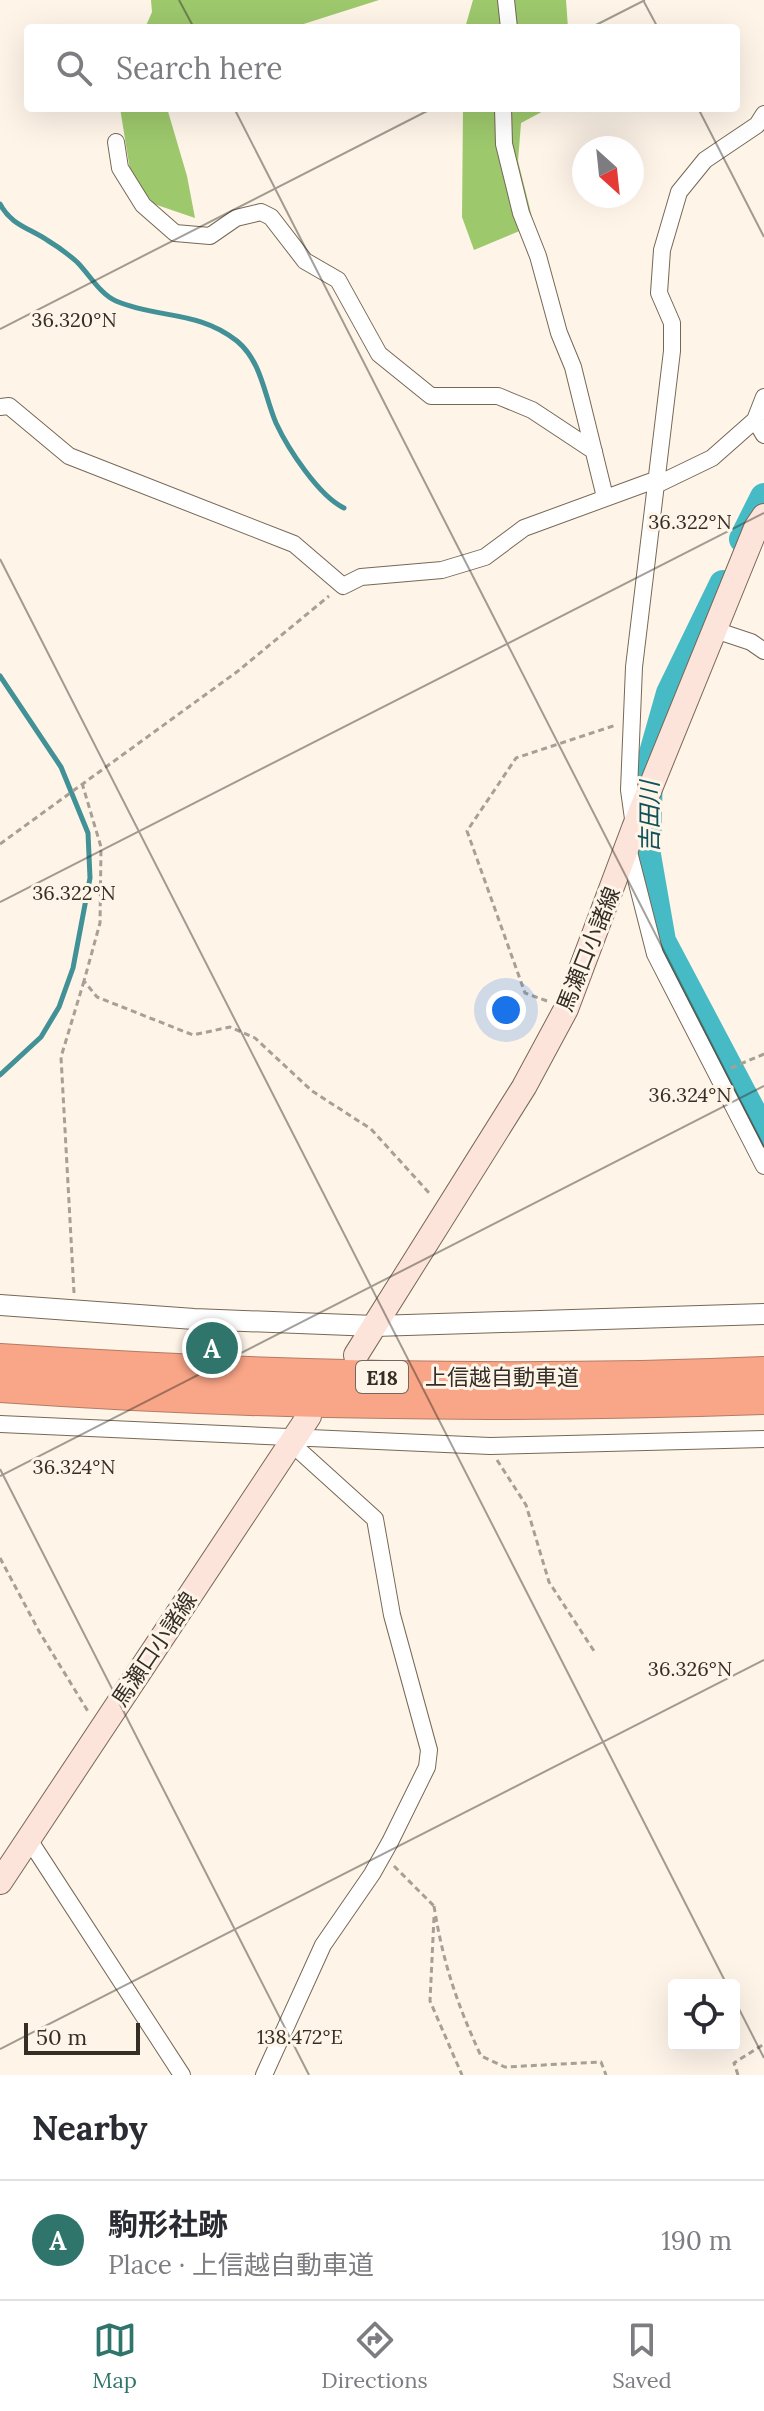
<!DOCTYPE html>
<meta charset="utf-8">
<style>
:root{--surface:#fff;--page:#f2f2f3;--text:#2b2b33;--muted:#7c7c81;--line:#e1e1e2;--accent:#2f756b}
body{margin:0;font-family:Lora,"Noto Sans JP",serif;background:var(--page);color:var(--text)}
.controls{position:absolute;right:24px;bottom:24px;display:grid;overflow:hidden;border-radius:8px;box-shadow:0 8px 32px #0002}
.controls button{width:72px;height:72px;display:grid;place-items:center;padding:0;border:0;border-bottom:2px solid var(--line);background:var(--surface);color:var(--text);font:40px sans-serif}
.compass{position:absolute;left:572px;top:136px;width:72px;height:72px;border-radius:50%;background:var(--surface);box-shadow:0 8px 32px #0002;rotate:153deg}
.scale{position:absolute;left:24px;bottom:20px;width:116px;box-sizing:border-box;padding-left:8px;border:4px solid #342e26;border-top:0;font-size:22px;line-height:28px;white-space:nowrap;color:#342e26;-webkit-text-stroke:6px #fef4e8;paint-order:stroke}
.you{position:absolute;left:506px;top:1010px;width:28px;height:28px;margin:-20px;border:6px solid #fff;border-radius:50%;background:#1a73e8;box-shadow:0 0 0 12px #1a73e833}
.badge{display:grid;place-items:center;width:52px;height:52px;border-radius:50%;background:var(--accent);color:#fff;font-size:26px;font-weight:700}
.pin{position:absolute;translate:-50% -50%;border:4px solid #fff;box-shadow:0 2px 8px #0006}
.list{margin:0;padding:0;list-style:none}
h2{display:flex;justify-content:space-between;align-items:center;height:104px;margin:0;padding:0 32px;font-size:34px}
h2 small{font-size:26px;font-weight:400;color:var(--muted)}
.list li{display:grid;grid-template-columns:52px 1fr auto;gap:24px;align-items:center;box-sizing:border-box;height:120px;padding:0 32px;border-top:2px solid var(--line)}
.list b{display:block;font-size:30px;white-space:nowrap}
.list p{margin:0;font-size:26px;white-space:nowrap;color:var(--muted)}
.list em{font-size:26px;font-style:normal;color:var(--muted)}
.icon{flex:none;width:44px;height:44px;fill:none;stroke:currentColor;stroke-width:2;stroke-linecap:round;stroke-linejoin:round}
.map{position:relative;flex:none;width:764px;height:2075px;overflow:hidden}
.search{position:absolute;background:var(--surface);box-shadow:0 8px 32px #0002;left:24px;right:24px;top:24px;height:88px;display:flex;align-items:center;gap:20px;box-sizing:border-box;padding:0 28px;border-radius:8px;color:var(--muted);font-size:30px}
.sheet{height:224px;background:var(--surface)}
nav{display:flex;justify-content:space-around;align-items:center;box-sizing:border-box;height:112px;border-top:2px solid var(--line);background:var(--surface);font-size:22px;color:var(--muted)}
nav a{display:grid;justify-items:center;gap:4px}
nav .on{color:var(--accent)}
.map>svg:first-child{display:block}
.forest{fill:#9dc86c}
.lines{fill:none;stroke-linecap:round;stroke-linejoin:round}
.stream{stroke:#419196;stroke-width:5}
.river{stroke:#46bbc6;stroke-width:28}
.minor-casing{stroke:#766856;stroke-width:18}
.tertiary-casing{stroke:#766856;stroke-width:22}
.secondary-casing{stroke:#766856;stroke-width:26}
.motorway-casing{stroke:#b47b65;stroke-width:32}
.path{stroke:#a8a095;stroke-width:3;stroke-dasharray:6 4;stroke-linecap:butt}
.minor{stroke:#fff;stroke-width:16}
.tertiary{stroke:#fff;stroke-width:20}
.secondary{stroke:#fde4db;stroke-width:24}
.motorway{stroke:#f9a587;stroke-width:30}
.ticks{fill:none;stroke:#342e26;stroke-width:2;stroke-opacity:0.45}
.labels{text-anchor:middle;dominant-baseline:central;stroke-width:6;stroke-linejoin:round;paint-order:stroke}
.shield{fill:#fef4e8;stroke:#716960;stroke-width:2}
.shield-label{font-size:20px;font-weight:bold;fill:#342e26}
.street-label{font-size:22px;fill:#342e26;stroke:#fef4e8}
.water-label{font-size:24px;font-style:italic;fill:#0e5259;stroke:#fef4e8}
.ticks-label{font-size:20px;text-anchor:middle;fill:#342e26;stroke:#fef4e8;stroke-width:6;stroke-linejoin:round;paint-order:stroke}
</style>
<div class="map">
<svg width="764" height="2075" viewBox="0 0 764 2075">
<rect width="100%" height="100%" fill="#fef4e8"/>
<path class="forest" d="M151,0H379L291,28H145L152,12Z
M473,0H566L568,28H465Z
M120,108H167L187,176L195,218L154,204L131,176Z
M463,108H549L521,123L518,161L534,225L474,250L462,217Z"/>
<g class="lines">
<path class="stream" d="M0,204C11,225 29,228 47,240C57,246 68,254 77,262C89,274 100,294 116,301C158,319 198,310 237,341C262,362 264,395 276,423C288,449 319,496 344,508
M0,676L61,767L88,833L90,878L73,968L59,1007L41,1037L0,1075"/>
<path class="river" d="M743,539L764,497
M723,584L670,693L649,767L647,855L662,941L764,1134"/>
<defs>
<path id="minor" d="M506,0L509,28
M503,108L504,144L521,213L538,256L559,333L573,367L605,497
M116,142L120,168L143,205L175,233L210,236L236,218L261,212L271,217L305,261L338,280L379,354L431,396H498L532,410L594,451
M0,407L9,406L69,456L294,544L343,586L361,577L442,570L485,557L524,528L655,480
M755,420L764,435
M654,486L712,458L755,420L764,397
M715,630L751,642L764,651
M634,826L629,790L634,667L672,351V323L659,293L662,250L679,192L705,160L757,125L764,114
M628,848L655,954L764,1166
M0,1424L490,1446L764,1439
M28,1838L182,2075
M264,2075L323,1945L372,1874L390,1842L427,1767L429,1750L392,1615L375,1519L291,1443"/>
<path id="tertiary" d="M0,1305L194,1319L375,1326L764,1314"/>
<path id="secondary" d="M356,1355L524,1087L566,1009L634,828L756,528L764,516
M0,1882L309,1416"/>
<path id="motorway" d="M0,1359C255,1376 509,1383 764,1372
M0,1387C254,1405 509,1408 764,1399"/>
</defs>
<use href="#minor" class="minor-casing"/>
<use href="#tertiary" class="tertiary-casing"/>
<use href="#secondary" class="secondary-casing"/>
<use href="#motorway" class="motorway-casing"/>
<path class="path" d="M82,783L101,847L100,923L84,981L97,997L193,1035L230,1027L255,1038L312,1091L371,1129L431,1195
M0,844L238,671L329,596
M547,1001L525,993L467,831L516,758L616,725
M731,1068L764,1054
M74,1293L61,1057L84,981
M497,1460L526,1505L549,1582L594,1651
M0,1558L40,1633L89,1713
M394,1866L434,1906
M434,1906C443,1963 457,2004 481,2056L505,2067L601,2062L606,2075
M434,1917L430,2001L462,2075
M738,2075L734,2063L764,2044"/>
<use href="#minor" class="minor"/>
<use href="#tertiary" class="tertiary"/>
<use href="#secondary" class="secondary"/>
<use href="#motorway" class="motorway"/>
</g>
<path class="ticks" d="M179,0L194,28M643,0L658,28M590,28L645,0M234,108L764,1147M698,108L764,237M0,329L433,108M0,559L727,1985M0,902L764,513M0,1469L309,2075M0,1476L764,1086M734,1999L764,2058M0,2049L764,1660"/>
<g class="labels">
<rect class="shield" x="356" y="1361" width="52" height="32" rx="6"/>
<g class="shield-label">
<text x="382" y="1377">E18</text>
</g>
<g class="street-label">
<text transform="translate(588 949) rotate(-68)">馬瀬口小諸線</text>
<text x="502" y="1377">上信越自動車道</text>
<text transform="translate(154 1649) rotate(-56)">馬瀬口小諸線</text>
</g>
<g class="water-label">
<text transform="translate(649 817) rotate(-90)">吉田川</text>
</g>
</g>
<g class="ticks-label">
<text x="74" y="327">36.320°N</text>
<text x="690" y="529">36.322°N</text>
<text x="74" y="900">36.322°N</text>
<text x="690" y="1102">36.324°N</text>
<text x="74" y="1474">36.324°N</text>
<text x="690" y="1676">36.326°N</text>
<text x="300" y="2044">138.472°E</text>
</g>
</svg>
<div class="controls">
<button><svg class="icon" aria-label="locate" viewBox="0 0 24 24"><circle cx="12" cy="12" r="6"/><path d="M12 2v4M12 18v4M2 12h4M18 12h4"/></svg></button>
</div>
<svg class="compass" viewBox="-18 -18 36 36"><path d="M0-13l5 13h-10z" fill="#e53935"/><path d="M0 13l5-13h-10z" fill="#7c7c81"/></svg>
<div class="scale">50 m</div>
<div class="you"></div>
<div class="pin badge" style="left:212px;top:1348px">A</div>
<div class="search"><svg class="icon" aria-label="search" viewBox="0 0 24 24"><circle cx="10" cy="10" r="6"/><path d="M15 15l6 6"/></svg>Search here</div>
</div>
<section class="sheet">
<h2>Nearby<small></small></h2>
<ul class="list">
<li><span class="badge">A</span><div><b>駒形社跡</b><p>Place · 上信越自動車道</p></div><em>190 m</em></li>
</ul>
</section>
<nav>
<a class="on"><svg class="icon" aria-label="map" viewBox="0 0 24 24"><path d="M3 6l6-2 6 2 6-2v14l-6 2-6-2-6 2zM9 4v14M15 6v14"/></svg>Map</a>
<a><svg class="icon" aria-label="directions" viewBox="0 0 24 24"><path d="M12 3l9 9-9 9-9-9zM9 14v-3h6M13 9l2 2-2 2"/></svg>Directions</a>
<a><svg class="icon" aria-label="saved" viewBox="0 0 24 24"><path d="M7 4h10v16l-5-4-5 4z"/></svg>Saved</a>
</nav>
